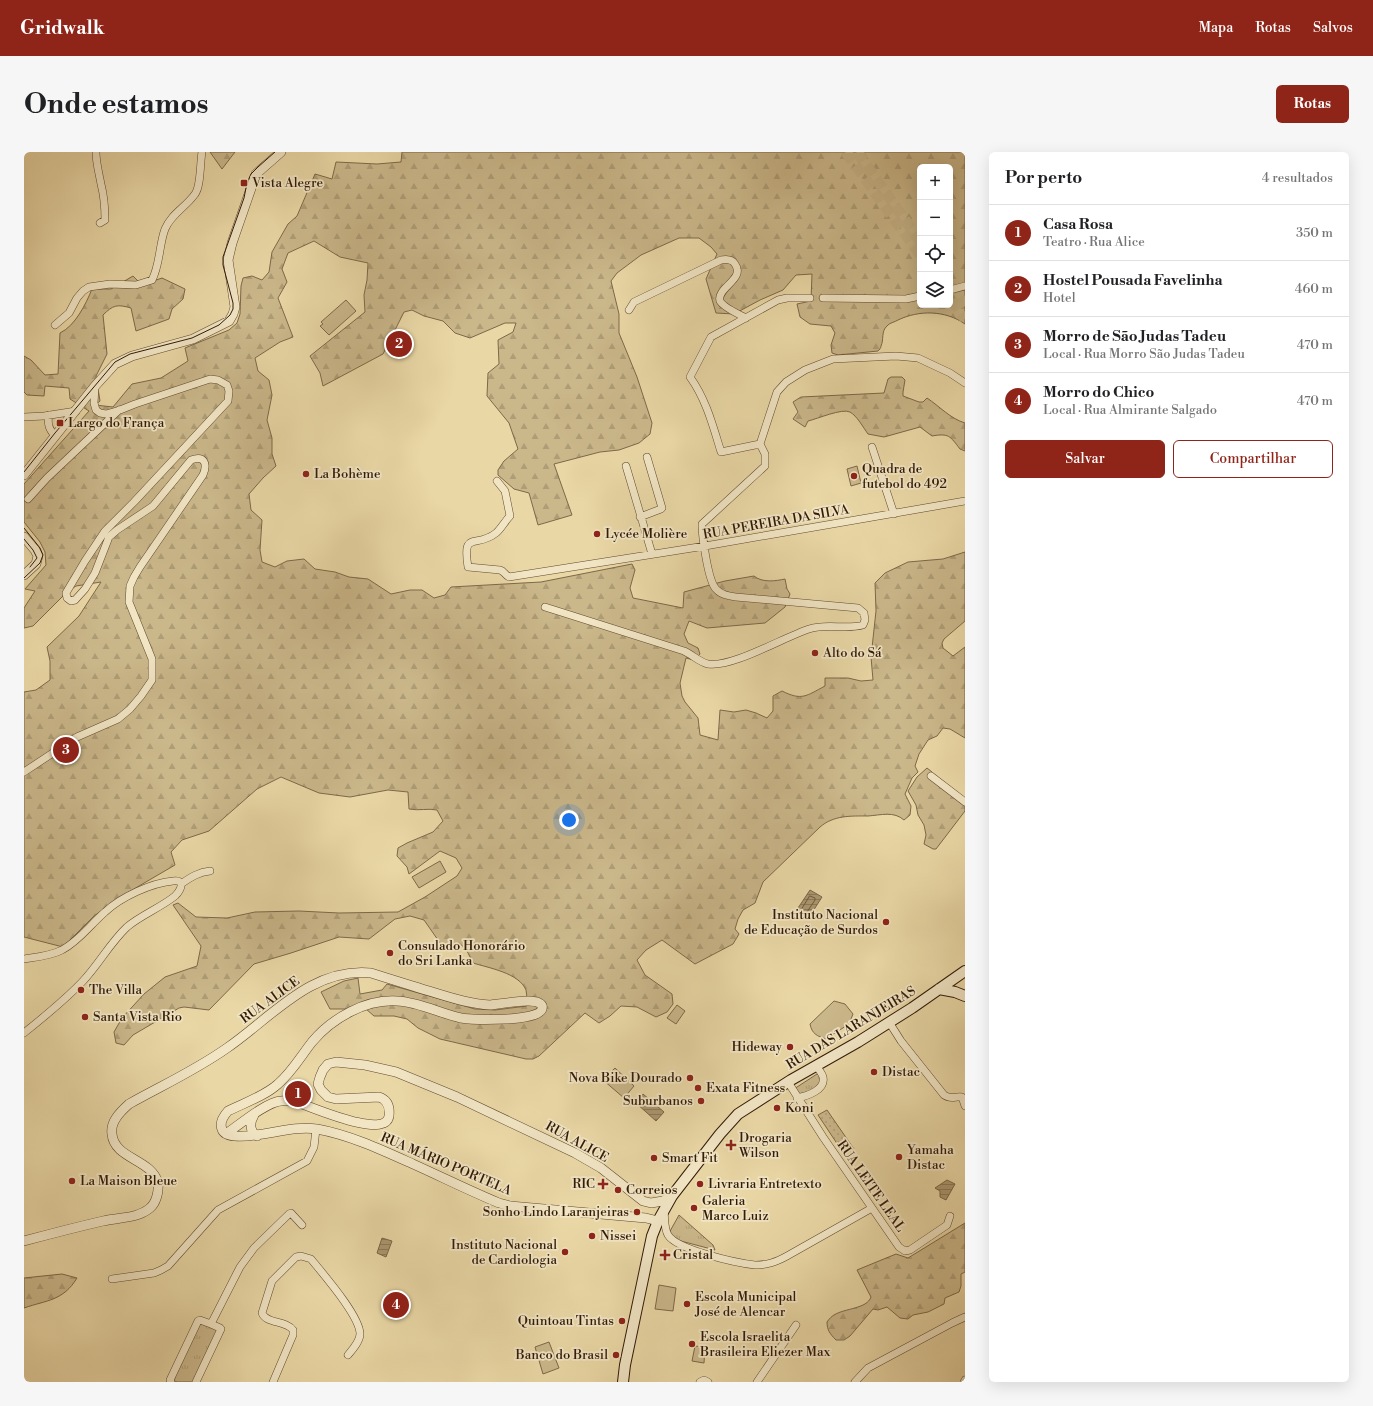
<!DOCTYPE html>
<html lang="pt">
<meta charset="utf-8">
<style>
:root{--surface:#fff;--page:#f6f6f6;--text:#202124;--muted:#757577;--line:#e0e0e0;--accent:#8f2418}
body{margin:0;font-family:"Libre Bodoni",serif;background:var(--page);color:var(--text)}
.controls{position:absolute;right:12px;top:12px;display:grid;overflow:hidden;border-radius:6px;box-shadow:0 4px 16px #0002}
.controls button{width:36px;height:36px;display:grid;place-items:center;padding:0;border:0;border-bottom:1px solid var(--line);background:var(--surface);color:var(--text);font:20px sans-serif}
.you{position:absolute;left:545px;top:668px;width:14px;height:14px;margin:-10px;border:3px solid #fff;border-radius:50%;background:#1a73e8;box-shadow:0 0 0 6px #1a73e833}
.badge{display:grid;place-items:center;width:26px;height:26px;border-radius:50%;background:var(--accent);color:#fff;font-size:13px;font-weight:700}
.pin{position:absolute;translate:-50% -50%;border:2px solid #fff;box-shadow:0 1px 4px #0006}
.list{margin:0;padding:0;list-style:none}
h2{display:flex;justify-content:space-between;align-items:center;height:52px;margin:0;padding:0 16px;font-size:17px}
h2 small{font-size:13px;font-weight:400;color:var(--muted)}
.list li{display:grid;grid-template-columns:26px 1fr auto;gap:12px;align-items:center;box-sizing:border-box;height:56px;padding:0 16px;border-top:1px solid var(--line)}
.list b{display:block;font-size:15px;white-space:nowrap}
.list p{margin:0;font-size:13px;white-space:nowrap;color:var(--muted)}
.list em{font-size:13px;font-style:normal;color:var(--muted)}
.actions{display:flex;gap:8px;padding:12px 16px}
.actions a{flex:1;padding:9px 0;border:1px solid var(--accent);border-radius:6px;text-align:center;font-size:14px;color:var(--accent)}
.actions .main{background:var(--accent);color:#fff}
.icon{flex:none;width:22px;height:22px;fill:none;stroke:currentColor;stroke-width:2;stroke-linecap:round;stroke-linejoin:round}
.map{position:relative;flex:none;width:941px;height:1230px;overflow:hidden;border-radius:6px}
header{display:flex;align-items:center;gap:24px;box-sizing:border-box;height:56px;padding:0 20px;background:var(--accent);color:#fff}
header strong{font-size:19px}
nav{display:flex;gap:22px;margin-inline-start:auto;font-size:14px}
.intro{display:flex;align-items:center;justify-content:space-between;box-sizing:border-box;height:96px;padding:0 24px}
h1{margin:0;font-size:28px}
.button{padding:10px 18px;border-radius:6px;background:var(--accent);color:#fff;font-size:14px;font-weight:700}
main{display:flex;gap:24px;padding:0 24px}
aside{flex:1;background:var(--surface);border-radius:6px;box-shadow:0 4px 16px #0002}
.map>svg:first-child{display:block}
.grass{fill:#cab78a;stroke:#7e6849}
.forest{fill:url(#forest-firs);stroke:#7e6849;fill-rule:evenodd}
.park{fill:url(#park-tufts);stroke:#7e6849}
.garden{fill:url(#garden-dots);stroke:#7e6849}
.water{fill:url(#water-rules);stroke:#7b6546}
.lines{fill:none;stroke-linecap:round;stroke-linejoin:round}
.shore{stroke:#6e583c;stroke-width:1}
.minor-tunnel{stroke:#c4b186;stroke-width:7;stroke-dasharray:7 3.5;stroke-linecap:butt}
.primary-tunnel{stroke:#c4b186;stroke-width:11;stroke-dasharray:11 5.5;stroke-linecap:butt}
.minor-casing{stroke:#60492f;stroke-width:8}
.tertiary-casing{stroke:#60492f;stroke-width:10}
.secondary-casing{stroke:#321a08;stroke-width:12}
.minor{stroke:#f1e5c4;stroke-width:7}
.tertiary{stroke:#f1e5c4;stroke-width:9}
.secondary{stroke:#f1e5c4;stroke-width:10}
.tram{stroke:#321a08;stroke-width:1}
.poi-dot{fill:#8f2418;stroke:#f1e5c4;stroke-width:1.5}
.labels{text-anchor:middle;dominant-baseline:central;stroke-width:3.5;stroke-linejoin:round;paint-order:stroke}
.poi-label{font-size:13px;fill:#321a08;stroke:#f1e5c4;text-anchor:start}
.street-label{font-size:13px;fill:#321a08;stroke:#f1e5c4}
</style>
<header>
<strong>Gridwalk</strong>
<nav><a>Mapa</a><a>Rotas</a><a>Salvos</a></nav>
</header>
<div class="intro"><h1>Onde estamos</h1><a class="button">Rotas</a></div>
<main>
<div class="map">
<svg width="941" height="1230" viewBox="0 0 941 1230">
<defs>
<pattern id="forest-firs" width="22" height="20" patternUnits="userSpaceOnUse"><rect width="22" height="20" fill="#cab78a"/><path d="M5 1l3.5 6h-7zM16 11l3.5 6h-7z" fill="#ae9d76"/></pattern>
<pattern id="park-tufts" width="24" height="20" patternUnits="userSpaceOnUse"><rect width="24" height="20" fill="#cab78a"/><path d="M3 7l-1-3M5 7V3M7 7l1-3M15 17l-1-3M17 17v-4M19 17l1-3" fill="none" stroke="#ae9d76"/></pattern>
<pattern id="garden-dots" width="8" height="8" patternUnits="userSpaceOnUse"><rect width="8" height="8" fill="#cab78a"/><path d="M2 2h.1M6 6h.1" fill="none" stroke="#ae9d76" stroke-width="1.8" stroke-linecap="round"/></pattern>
<pattern id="water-rules" width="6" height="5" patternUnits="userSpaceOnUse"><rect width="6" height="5" fill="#ab9770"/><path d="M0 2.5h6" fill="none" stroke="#8c7a5a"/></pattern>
</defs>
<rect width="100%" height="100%" fill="#e9d7a5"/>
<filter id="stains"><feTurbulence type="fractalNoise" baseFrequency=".005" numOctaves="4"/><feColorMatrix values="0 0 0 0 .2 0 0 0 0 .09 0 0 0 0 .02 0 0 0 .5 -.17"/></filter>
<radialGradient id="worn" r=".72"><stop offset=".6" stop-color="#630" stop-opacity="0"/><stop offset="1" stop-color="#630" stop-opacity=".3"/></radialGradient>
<path class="grass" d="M322,148L332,159L305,183L296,174L299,172L297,170Z
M833,314L837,331L827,334L823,317Z
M416,709L422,720L395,736L388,725Z
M810,849L821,852L829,862L825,872L802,887C793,884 788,882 786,872Z
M653,853L661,859L652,872L643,866Z
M591,916L610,934L600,946L579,928Z
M635,1133L652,1136L649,1159L631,1157Z
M525,1190L535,1216L519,1222L511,1195Z
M671,1194L681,1195L680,1211L668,1209Z"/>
<path class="forest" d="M186,0H211L198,17Z
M378,0H941V172C921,158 895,158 874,168C871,170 865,171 863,174C857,179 860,188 857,194C857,196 855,198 854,199L814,203L808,201L807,193L811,181L807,174L786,172L776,165L773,152L787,149L788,122L772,123L759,138L736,148L710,162L692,161L682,127L693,102L687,95L675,86H655L617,103L593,121L587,129L595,162V181L613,225L628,271L626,282L615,291L595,298L576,300L530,312L548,363L514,373L505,341L490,337L474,323V318L480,309L494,297L485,271L463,244L464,221L475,212L474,188L489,180L492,171H481L446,186L431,181L419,169L400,164L388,158L380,160L359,202L299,234L296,221L286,204L341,160L340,143L343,128L344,111L316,105L290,89L264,101L258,117L263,130L254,146L269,185L256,190L231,206L234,219L245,228L248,243L243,268L248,286V302L252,314L239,326L225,342L227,358L238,368L236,398L238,410L251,415L263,409L280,407L291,417L311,420L325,425L344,427L367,442L386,438H398L410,446L421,443L427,435L517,430L608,412L611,418L606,436L609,446L659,456L660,440L701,429L730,424C738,431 752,429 761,427L763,437L766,442L761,455L741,471L683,476L665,469L660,482L664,491L674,496L676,502L670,508L662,506L656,531L658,544L661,550L674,566L676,583L694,588L696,558L710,560L722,558L732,561L743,566L749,559V544L758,539C778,549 782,544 801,534V526H824L837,529L849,528L847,505L852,459L851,431L861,421L884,410L919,407L941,400V469L920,487L918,491L919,496L929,504L941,495V586L926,577L919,576L913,584L904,588L895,602L891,614L894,620L888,626L881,642L887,654L886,663L880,668C870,659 857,663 844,664C827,664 810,663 796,675L739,730L731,751L719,758L714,767L711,777L715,782L709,792L671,812L638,788L622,798L613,808L621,823L648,842L649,852L643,860L632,865L613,855L597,854L586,864L575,871L561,861L515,904L509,907H502L416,887L394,876L383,867L370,864H350L342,857H306L297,840L320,829L334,826L336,842L358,838L363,832L451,857L471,858L503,854C503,850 503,843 502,838C495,821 465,816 449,811L442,797L435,791L421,798L400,768L386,764L371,767L345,787L315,785L267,801L230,812L185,858L160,855L155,856L109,883L100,893L92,891L90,880L98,866L120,842L141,825L173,814L177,794L149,753L154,751L172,765L203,766L231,760L275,759L315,761L374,760L401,745L433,724L438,716L432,706L416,699L385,722L383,715L373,704L374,696L383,691L409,680L419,669L413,658C404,656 395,659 385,657L384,640L364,638L326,645L295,641L257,625L233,637L185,679L158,688L147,700L151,713L103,741L70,764L39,795L0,785V540L12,538L26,528V509L23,495L55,464L77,430L52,434L43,440L9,474L0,476V456L11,439L1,437L22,413L21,400L16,390L0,370V332L65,259L46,247L45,236L21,234L20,244L3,243L0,240V204L7,208L21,223L34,222L36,181C51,174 62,152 68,137H87L109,124L118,133L138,126L161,137L159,147L148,157L145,167L112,179L107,156C93,152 89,153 79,163L83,202L72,224L76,249L71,253L89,255L108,232L137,226L164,209L161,196L205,178L213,171L216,162L217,134L219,126L228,124L238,128L245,120L248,100L264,72L273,64L291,22L308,27L312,10L353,12L377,10ZM896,15H926V153H896Z
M867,225H878L881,228L879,240V244L895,250H899L903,246C915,254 927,267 941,271V299L936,297C926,284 925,281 908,284L896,275L860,285L844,282C839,275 833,264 826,260C818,256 793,267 784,269L781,275L769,267L774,260L769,250L777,245L860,241L864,227Z
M903,616L908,620L905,624L941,653V659L912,697H909L900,692L902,683L900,673L894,663L892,653L884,639L893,625Z
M941,1071V1120L937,1122V1134L935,1140L921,1146L920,1152L904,1160L889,1163L884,1167L876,1166L863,1155L854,1158L849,1157L826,1184L820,1188H812C806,1182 803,1178 803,1170C805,1167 808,1164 810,1163C821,1156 843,1157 847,1145L833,1118L872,1102L884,1106Z
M38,1122L53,1126C39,1149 23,1148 0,1156V1126Z"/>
<path class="park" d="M793,922L796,923L797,928L791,938L774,942L770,937Z
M655,1063L689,1093L691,1098L653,1088L645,1081Z
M176,1166L196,1175L173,1230H153L147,1227Z"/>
<path class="garden" d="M803,958L830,997L820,1002L794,963Z"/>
<path class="water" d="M786,738L798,745L784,767L772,759Z
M619,942L640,960L632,969L612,951Z
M923,1028L931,1032L922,1048L916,1045V1039L911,1036Z
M358,1086L368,1089L362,1105L353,1101Z"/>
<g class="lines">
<path class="shore" d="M786,744L791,746V748L783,760L781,761L778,757Z"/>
<path class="minor-tunnel" d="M786,146H799"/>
<path class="primary-tunnel" d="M822,0L896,103
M833,0L896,89
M926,132L941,154
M928,148L941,167"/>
<defs>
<path id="minor" d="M72,0C72,11 75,21 77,32C80,44 81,56 81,68L76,71
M926,138L941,134
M786,146H763L754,148L687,185L666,225C682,247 689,274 697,300L736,292L753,240L762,230L781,218L809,207L872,204L894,206L926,221L941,231
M799,146L882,147L896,144
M605,158L610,150L697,108C703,107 708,107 711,112C722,127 692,136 696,149C699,155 716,163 722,166
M31,173L45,161L53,146L59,139L65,135L86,132L112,133L128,128C136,113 135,93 141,77C147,62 162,55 171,42C177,34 176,11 178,0
M25,263C23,272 25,277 31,284
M0,265L20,264L52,259
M848,295L870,362
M602,314L628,402
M473,329L481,339L486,364C481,369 477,377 472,381C452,397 438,377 444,415L476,418C480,419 481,423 485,425L681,394L941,349
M4,347L23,326L95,258
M616,365L637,357L638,356L623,305
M521,455L660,499C669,503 675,510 684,512C708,516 760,485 785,477C803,471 822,478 839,473L841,468L840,461L834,456L712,445C705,444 697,443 692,437C684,429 678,384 678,372L741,314V302L736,292
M0,620L53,585L94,567L106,557L117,544L128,528V507L105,450L106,434L110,425L116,415L179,323C184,311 180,303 167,308L129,354L93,378L85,385L71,421L61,437L51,448L47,449L43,446L42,441L61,409L81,379L110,350L204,249L205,239L203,233L194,228L186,227L111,252L96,258L82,262L76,261L72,258L70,251L71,234
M907,624L941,650
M157,732C167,725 175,720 186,719
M0,807C13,805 26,804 38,798C55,789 66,773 81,760C97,745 127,731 149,729C162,727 157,738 151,744C136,756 117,763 103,775C86,791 75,812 59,829C41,848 20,865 0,881
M865,870L877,889L920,943C927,948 931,944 938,945L941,954
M764,930L799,985L875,1095L881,1099L886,1098L923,1073L926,1064
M773,946C783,944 802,938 799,925C798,921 794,917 792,913
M640,1059C641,1067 640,1076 644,1083C653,1098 713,1111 731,1113C744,1113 752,1110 763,1104L848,1056
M88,1127L130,1121L137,1118L144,1114L194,1058L283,1009L290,995L292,977
M147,1230L146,1228L174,1169L176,1168L187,1172
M172,1230L197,1177L196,1176L187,1172L216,1115L230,1096L265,1062L267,1061L278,1073
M249,1230L269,1183V1178C262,1168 242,1172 238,1161L248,1129L272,1105L277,1104L287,1107C299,1122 336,1164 336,1182C336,1189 329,1197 324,1203
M676,1230L680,1228L684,1230
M733,1230L772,1173
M831,1230L844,1216L928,1171L941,1165
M940,1230L941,1228"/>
<path id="tertiary" d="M0,323L71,234L91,212L108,204L169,187L205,169L209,162L211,155L204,108L208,91L232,22L257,0
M0,385L11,398L14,404L12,412L0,423
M230,963C226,970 225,979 233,984
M202,982C215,973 242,950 257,949C263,948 269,950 275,951C288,955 362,988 365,964C366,955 364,948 355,945L312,947L304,945L297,938L294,932L296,925L299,918L304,912L312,910L341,913L372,920L433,945L551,1001L577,1016L619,1049L627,1051L639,1049L648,1044
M0,1089C26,1082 53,1075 79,1069C95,1065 113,1067 126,1056C132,1051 135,1040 134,1031C128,1007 90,1007 88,982C86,970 96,960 105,952C137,934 172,918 203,896C247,866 287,815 347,821C366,827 385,833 405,839C425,845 445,852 466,853C474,853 522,842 518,857C515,870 449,868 437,866C415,861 395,850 373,849C342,847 308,866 288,890C277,904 268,920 254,932C241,944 220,951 204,959C194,970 194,983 211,984C238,986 266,973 293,977C326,983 358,998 389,1012C418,1025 446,1039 475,1051L486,1054L622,1066L634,1069"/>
<path id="secondary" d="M915,837L931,840L941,844
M599,1230L601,1213L628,1084L634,1069L648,1044L696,982L714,962L767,928L834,890L888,856L941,819"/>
</defs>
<use href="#minor" class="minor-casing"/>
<use href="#tertiary" class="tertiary-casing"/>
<use href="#secondary" class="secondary-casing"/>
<use href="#minor" class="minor"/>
<use href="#tertiary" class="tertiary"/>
<use href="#secondary" class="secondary"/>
<path class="tram" d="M0,320L31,281L91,210L106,202L168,186L195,173L206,163L209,157V151L199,113V105L220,46L223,31L227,22L234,15L251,0
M0,376L16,396L19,403L16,411L0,426
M0,387L9,398L13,406L6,415"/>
</g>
<g class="poi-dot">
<rect x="216" y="27" width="8" height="8" rx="2"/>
<rect x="32" y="267" width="8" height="8" rx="2"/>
<circle cx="282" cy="322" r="4"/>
<circle cx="830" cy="324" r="4"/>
<circle cx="573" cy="382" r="4"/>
<circle cx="791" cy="501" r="4"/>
<circle cx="862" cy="770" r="4"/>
<circle cx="366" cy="801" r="4"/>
<circle cx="57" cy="838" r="4"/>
<circle cx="61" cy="865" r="4"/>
<circle cx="766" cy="895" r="4"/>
<circle cx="850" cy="920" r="4"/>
<circle cx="666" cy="926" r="4"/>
<circle cx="674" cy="936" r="4"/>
<circle cx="677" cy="949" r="4"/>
<circle cx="753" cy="956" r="4"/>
<path d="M705 987h4v4h4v4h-4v4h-4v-4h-4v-4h4z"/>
<circle cx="875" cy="1005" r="4"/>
<circle cx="630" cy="1006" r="4"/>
<circle cx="48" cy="1029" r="4"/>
<path d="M577 1026h4v4h4v4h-4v4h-4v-4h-4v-4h4z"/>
<circle cx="676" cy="1032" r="4"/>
<circle cx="594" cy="1038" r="4"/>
<circle cx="670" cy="1056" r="4"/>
<circle cx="613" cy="1060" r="4"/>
<circle cx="568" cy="1084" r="4"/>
<circle cx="541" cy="1100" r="4"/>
<path d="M639 1097h4v4h4v4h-4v4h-4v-4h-4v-4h4z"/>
<circle cx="663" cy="1152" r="4"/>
<circle cx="598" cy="1169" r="4"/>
<circle cx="668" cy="1192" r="4"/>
<circle cx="592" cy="1203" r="4"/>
</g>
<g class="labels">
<g class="poi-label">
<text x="228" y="31">Vista Alegre</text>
<text x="44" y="271">Largo do França</text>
<text x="838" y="317">Quadra de<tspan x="838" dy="15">futebol do 492</tspan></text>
<text x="290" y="322">La Bohème</text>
<text x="581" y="382">Lycée Molière</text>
<text x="799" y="501">Alto do Sá</text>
<text x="854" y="763" text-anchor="end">Instituto Nacional<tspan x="854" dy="15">de Educação de Surdos</tspan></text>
<text x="374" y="794">Consulado Honorário<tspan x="374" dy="15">do Sri Lanka</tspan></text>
<text x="65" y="838">The Villa</text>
<text x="69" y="865">Santa Vista Rio</text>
<text x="758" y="895" text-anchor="end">Hideway</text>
<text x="858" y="920">Distac</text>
<text x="658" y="926" text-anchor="end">Nova Bike Dourado</text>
<text x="682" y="936">Exata Fitness</text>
<text x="669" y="949" text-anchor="end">Suburbanos</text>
<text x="761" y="956">Koni</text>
<text x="715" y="986">Drogaria<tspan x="715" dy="15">Wilson</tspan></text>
<text x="883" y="998">Yamaha<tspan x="883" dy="15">Distac</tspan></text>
<text x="638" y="1006">Smart Fit</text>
<text x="56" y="1029">La Maison Bleue</text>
<text x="571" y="1032" text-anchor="end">RIC</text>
<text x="684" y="1032">Livraria Entretexto</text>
<text x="602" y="1038">Correios</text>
<text x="678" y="1049">Galeria<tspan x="678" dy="15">Marco Luiz</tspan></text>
<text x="605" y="1060" text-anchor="end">Sonho Lindo Laranjeiras</text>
<text x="576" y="1084">Nissei</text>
<text x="533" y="1093" text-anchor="end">Instituto Nacional<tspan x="533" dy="15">de Cardiologia</tspan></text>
<text x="649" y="1103">Cristal</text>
<text x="671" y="1145">Escola Municipal<tspan x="671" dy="15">José de Alencar</tspan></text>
<text x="590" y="1169" text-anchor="end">Quintoau Tintas</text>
<text x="676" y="1185">Escola Israelita<tspan x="676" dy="15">Brasileira Eliezer Max</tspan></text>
<text x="584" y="1203" text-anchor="end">Banco do Brasil</text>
</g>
<g class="street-label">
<text transform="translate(752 370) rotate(-10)">RUA PEREIRA DA SILVA</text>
<text transform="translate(246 848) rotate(-36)">RUA ALICE</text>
<text transform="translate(827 876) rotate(-31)">RUA DAS LARANJEIRAS</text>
<text transform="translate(553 990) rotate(29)">RUA ALICE</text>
<text transform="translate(422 1012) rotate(23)">RUA MÁRIO PORTELA</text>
<text transform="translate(847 1034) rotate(55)">RUA LEITE LEAL</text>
</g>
</g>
<rect width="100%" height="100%" filter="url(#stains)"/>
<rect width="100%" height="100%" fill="url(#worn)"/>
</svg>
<div class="controls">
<button>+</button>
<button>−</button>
<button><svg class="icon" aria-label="locate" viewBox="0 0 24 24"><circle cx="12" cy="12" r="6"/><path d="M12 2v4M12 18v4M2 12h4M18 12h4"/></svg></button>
<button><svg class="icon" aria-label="layers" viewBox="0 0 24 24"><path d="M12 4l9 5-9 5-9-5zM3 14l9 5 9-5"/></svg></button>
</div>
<div class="you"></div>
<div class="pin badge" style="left:274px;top:942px">1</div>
<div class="pin badge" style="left:375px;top:192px">2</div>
<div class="pin badge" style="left:42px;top:598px">3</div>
<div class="pin badge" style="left:372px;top:1153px">4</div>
</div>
<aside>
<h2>Por perto<small>4 resultados</small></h2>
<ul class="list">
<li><span class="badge">1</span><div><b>Casa Rosa</b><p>Teatro · Rua Alice</p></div><em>350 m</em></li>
<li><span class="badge">2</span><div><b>Hostel Pousada Favelinha</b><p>Hotel</p></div><em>460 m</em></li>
<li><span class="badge">3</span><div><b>Morro de São Judas Tadeu</b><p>Local · Rua Morro São Judas Tadeu</p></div><em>470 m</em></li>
<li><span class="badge">4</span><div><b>Morro do Chico</b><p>Local · Rua Almirante Salgado</p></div><em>470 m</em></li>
</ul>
<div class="actions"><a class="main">Salvar</a><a>Compartilhar</a></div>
</aside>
</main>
